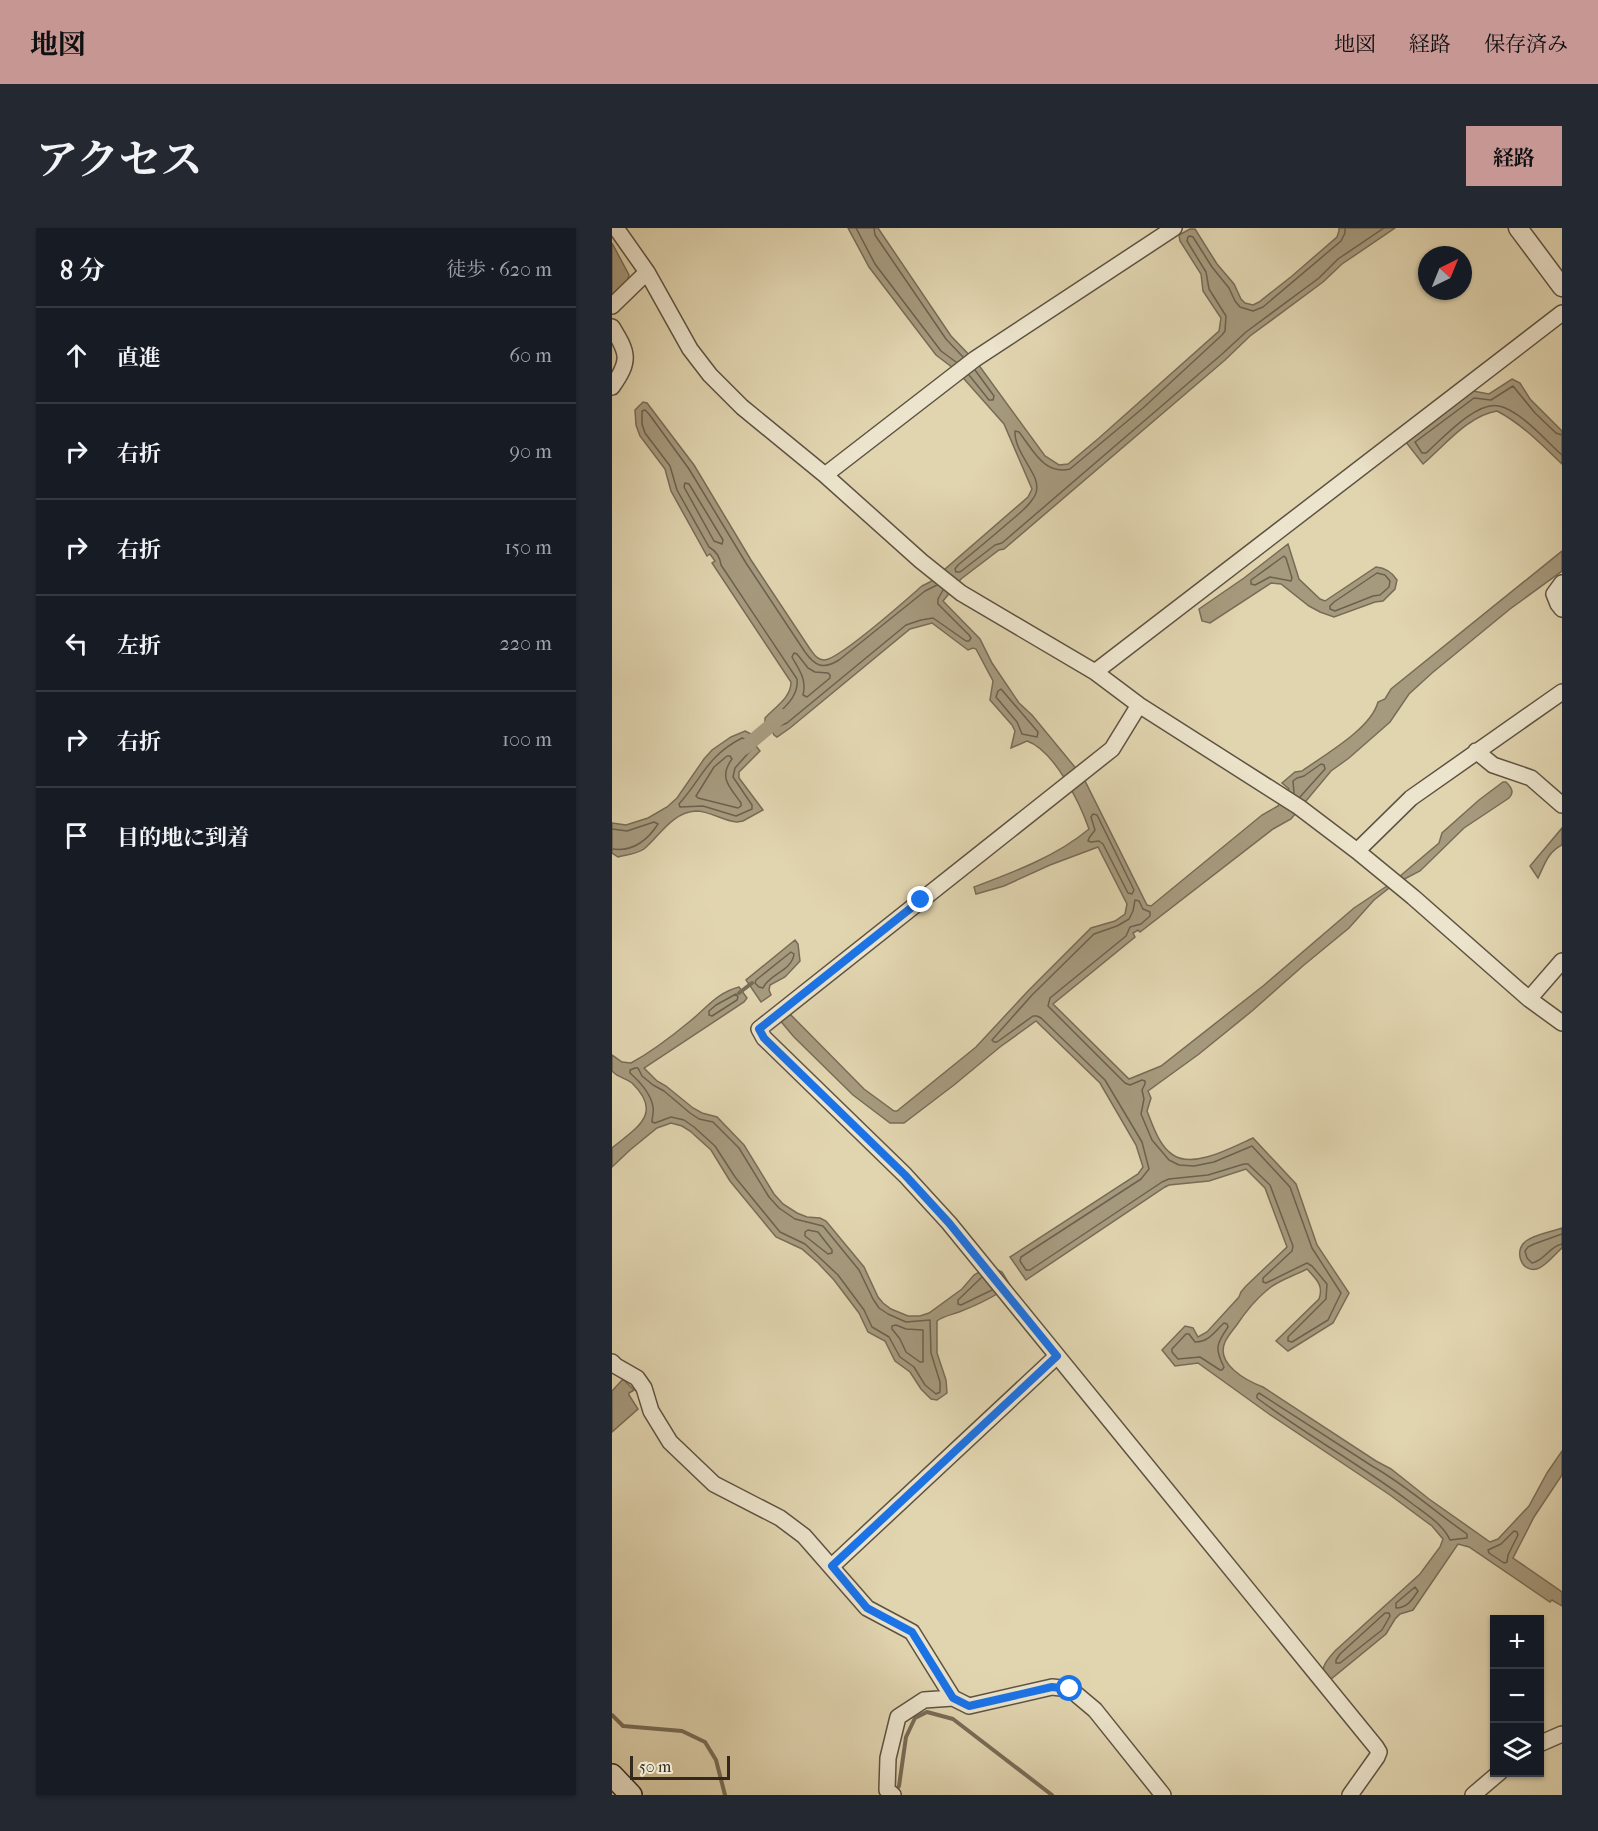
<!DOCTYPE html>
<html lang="ja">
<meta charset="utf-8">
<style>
:root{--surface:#171b24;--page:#242831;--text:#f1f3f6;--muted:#9ea1a6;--line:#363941;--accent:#c59692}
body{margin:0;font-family:"IM FELL French Canon","Noto Serif JP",serif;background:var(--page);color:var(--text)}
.controls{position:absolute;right:18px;bottom:18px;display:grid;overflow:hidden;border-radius:0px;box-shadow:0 2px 4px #0004}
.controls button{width:54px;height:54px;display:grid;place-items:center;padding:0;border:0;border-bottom:2px solid var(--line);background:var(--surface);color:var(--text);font:30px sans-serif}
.compass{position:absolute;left:806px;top:18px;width:54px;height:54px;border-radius:50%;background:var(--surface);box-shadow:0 2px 4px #0004;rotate:43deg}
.scale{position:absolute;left:18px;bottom:15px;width:100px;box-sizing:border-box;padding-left:6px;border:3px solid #32281d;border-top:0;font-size:16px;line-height:21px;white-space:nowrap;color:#32281d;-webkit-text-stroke:4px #ece4cc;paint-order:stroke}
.stop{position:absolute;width:18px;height:18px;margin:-14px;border:4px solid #1a73e8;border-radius:50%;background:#fff}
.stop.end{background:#1a73e8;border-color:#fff;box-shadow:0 2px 6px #0008}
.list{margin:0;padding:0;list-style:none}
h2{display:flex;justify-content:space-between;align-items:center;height:78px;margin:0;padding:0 24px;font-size:26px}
h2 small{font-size:20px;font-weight:400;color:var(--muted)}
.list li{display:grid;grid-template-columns:39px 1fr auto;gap:18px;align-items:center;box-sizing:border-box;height:96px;padding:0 24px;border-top:2px solid var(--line)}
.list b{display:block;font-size:22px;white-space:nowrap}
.list em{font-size:20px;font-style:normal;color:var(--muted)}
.icon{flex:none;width:33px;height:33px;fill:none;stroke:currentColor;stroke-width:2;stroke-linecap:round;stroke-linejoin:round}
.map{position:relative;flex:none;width:950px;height:1567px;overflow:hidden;border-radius:0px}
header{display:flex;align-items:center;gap:36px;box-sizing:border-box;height:84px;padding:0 30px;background:var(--accent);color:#111}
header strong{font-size:28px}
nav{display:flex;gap:33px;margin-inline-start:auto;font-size:21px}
.intro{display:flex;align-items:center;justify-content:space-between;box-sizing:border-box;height:144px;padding:0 36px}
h1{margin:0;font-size:42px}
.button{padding:15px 27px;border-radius:0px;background:var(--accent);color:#111;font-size:21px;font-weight:700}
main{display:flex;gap:36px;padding:0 36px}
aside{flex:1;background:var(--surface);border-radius:0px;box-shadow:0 2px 4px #0004}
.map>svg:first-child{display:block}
.water{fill:#a69a7e;stroke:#786c57;stroke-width:1.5}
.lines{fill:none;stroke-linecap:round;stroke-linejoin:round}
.shore{stroke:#6c614e;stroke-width:1.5}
.stream{stroke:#786c57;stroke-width:4}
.canal{stroke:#a69a7e;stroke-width:14}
.minor-casing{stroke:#5e5342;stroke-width:18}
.tertiary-casing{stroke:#5e5342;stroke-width:21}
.secondary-casing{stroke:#32281d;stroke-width:24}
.minor{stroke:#ece4cc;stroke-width:15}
.tertiary{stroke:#ece4cc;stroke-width:18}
.secondary{stroke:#ece4cc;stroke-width:21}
.route{stroke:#1a73e8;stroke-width:8}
</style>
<header>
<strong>地図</strong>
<nav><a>地図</a><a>経路</a><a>保存済み</a></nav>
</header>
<div class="intro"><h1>アクセス</h1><a class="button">経路</a></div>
<main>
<aside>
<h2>8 分<small>徒歩 · 620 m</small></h2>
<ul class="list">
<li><svg class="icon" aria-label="ahead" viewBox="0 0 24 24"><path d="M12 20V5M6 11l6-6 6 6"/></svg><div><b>直進</b></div><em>60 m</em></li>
<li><svg class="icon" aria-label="right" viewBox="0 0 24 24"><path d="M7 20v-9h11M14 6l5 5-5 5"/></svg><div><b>右折</b></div><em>90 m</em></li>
<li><svg class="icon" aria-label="right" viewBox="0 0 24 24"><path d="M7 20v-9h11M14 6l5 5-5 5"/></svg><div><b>右折</b></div><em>150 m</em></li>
<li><svg class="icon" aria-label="left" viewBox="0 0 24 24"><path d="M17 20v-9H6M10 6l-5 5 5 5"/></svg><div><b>左折</b></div><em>220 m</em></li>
<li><svg class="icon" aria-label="right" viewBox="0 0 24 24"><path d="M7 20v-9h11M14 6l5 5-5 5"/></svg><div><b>右折</b></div><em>100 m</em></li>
<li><svg class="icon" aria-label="arrive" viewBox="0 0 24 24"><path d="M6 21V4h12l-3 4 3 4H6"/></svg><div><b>目的地に到着</b></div></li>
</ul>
</aside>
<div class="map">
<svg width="950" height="1567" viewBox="0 0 950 1567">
<rect width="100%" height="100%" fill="#e1d5b0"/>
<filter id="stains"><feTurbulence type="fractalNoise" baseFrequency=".00333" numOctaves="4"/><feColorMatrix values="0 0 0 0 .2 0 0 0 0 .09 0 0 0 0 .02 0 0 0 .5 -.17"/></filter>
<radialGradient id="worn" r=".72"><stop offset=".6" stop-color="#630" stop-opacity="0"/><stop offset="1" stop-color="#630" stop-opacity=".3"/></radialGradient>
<path class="water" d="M236,0H266L339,108L366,136L433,228L447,237L456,236L487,210L607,103L609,90L591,63L589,46L568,13L567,7L578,1H583L605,36L622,56L629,71L633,75L641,77L647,74L680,48L725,9L727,3V0H783L730,36L711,54L638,108L613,132L392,321L387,322L349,351L331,373L368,411L380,435L407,475L420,487L471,549L535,677L539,678L650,587L666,578L677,561L670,555L683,544L690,543C712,527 759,501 766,474L773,471L779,461L950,323V343L898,381L820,445L797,466L778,494L737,530L719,543L679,591L661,601L528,704L526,702L521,705L523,709L441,776L517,851L549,838L651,758L742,680L781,654L827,615L830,605L867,572L891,554H894C899,559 903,564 897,570L852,600L808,643L781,657L762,672L737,700L692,737L640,783L587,826L536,863L539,870L535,883C541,898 547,918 561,927C582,941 621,919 641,910L684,956L705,1017L737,1065L721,1095L676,1123L664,1113L707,1071C712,1057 704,1051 695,1041C682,1048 664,1053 654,1063C642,1073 632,1086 624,1098C620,1103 615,1109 613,1114C603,1136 635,1153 651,1159L764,1233L779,1241L817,1271L878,1314L886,1311L917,1278L935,1245L950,1223V1247L922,1289L901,1330L950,1364V1378L940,1372L938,1374L857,1319L846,1316L801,1382L788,1386L783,1391L774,1406L719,1451L710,1454C710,1437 713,1434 724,1422L808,1346L828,1319L831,1311L820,1298L778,1267L657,1186L586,1135L563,1138L550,1122L573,1098L581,1100L586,1109L595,1104L627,1069L629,1064L634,1058L675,1019L653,960L634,941L597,953L557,957L553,959L414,1052L398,1029L526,946L531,939L524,917L488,855L424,793L388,819L342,857L292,895H278L241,867L182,809L166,790L174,782L252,861L282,883H285L364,819L416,763L479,700L503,693L513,686L515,676L486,619L438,637L392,658L364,666L362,659C402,644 445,628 477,601C468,575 442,522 415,513L399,520L403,503L400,497L378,472L381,453L364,421L361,420L356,422L320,395L298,401L178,500L165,509L162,507L158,499L153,494V490C163,479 179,470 179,454L100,335L103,333L98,326L95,328L59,263L53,241L28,208L24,197L23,182L31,174L35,175L82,237L139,332L198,421C202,426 205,432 212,432C227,432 295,371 310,358L318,354L416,269L420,261L392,196L345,143L324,127L257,39Z
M0,15L17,47C16,57 7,63 0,70Z
M900,151L908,155L918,171L950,203V236C930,217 910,196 885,183C857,187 832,218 811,236L793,213L861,163L877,166Z
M676,316L687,351L708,371L713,373L764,339C774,340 780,344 785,352L783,361L771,373L763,374L722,389L708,384L697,378L669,356L659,355L598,395L590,393L587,381L632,350Z
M133,503L147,510L144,518L148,523L127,544V550L151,582L131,593L125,594C111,593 98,583 84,583C61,584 48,607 32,621C25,626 14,627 6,629L0,625V595L14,597L36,590L55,579L65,570L92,531L100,522L119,509Z
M950,600V617C935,625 933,636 926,650L918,638Z
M183,712L186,716L188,733L173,749L158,757L157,762L159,767L149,774L134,752Z
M127,759L135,770L132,774L32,840L45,853L54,858L81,880L90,885L105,889L132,917L162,966L171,976L185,985L195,989L208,990L214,993L252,1039L266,1069L271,1075L279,1081L296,1088H308L317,1085L350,1061L362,1047L369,1043L386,1042L390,1044L398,1057C383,1069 365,1077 347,1084C339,1087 331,1088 325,1093V1125L334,1152L335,1165L325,1172L319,1171L309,1161L298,1144L283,1133L273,1113L256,1104L247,1085L222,1052L206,1035L190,1021L164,1009L118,953L99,922L78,903L70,898L59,895L45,900L18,922L0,939V920C24,900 52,886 20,855C14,850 6,850 0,843V827L10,834L19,835C39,824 59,809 77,794C94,781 104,765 127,759Z
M950,1000V1020C943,1026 934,1038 925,1041C908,1045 902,1021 914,1013C924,1006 939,1004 950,1000Z
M11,1151L22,1162L17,1165V1167L26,1181L0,1204V1163Z"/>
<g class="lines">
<path class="shore" d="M244,0L263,36L329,123L344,134
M262,0L263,7L334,111L351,129
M733,0V5L729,13L651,79L641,83L628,79L623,73L617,60L600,39L581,9L578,8L576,9L575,13L594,44L597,61L614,88L613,103L610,107L531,180L458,241C432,247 421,222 407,204L403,203C402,219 417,236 423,250C426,258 426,265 420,272C414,281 404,288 396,295C380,309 363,323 346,337L343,341L344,344H348L383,317L390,315L609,127L634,104L707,50L726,31L772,0
M357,147L377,172H381L382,168L363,142
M950,207L944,205L923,185L901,158L879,172L862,170L803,214L810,225H814C829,212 865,172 887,178C909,183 934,213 950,227
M73,255L77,256L111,312L110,316L102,313L72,259Z
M672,328L674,330L680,350L679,353L658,349L643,357L639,356V352Z
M765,345L773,347L778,353L777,359L768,367L761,368L723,383L718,381V378L722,374Z
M325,357L313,363L227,432C211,442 203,438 193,424L134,335L77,241L37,186L33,182L30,183V196L33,205L58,238L65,262L97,319C104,323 108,328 109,337L185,451C187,469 172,479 161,491L165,499L175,495L294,397L309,392L321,390L354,413H357L359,410L357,407L326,376V371L331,362
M182,425L185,426L196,440L203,444L216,445L218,447V450L195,469L191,467C195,451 187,442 180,429Z
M389,461L426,504L425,509L410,506L405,494L384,469L386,463Z
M130,510L138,513L139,522L123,540L121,549L140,577V581L124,588L91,578L68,579L67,576C91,549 95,528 130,510Z
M115,528H118L120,531C106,550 118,559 129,575V578L126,580L86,570L84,568L102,539Z
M682,565L681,553L685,550L692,548L709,536L712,537L713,541L688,569
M481,586L485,587L522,662L520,666L516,665L491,616L487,613L479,614L476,613L477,610L483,602L479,589Z
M0,601L15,603L42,594L46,596C35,613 20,624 0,621
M523,672L527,673L531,681L538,684V688L529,696L518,699L514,708L438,770L436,778L513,855L518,857L530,852L533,853V856L530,862L532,871L529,886L540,912L557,932L567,937L582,938L602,934L640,918L678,959L700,1020L729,1065L716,1092L680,1114L676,1113V1109L714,1071L715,1056L700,1038L695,1035L654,1055L651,1054V1050L680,1023L681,1018L658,957L636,936H632L596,947L557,951L550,954L418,1042H414L408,1033L409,1029L529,951L537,941L530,914L493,852L429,790L425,788H421L385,814H382L380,812L420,767L482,706L505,698L517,691L521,683Z
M179,724L182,726C180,743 157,746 151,760L147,759L143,755L144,752Z
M124,766L126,769L125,772L100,788L97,787V783L104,777Z
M23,840H26L30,848L41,857L52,863L78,885L87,891L101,894L127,920L157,969L167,980L183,991L211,998L247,1042L261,1071L267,1080L276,1086L294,1094L318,1092L319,1125L328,1154V1164L324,1166L313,1157L302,1139L288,1129L277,1109L260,1099L252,1082L226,1047L193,1016L168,1004L123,949L103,918L82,899L72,892L59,889L43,895L40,894C40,889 42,884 41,879C39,865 27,853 18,845V842Z
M196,1002L206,1004L220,1022V1025L216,1026L193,1008V1004Z
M950,1006L922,1016L916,1019L913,1023L915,1030L920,1035C932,1033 938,1018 950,1016
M370,1049L346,1072V1076L349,1077L380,1062
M612,1095L615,1096L616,1099C605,1115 602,1120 612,1139L610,1142H608L588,1129L566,1131L560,1124V1121L574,1106H577L583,1114C596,1115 603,1103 612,1095Z
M284,1097L294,1101L311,1102V1134H308L294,1124L288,1111L280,1101V1098Z
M647,1165L760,1238C794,1257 823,1284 855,1306V1310L838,1312C831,1296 812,1285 798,1274C749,1237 694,1207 645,1170V1167Z
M902,1303L905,1304L906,1307L896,1327L895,1334L892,1335L877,1325L876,1322L889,1316Z
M803,1359L806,1363C800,1372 795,1380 784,1380V1375Z
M773,1385H777L778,1388L770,1402L728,1435H724V1432L728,1426Z"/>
<path class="stream" d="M127,765L140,755
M0,1487L11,1498L70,1503L93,1514L104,1532L113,1567
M283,1564L287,1558L294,1509L303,1490L315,1484L341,1491L440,1567"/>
<path class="canal" d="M132,520L170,488"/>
<defs>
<path id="minor" d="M4,0L35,44L78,121L98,147L130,179L213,247L309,333L349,365L483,444L527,477L687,579L745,623L801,669L917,771L950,795
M0,78L35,44
M0,99C16,125 19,132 0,159
M213,247L363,131L562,0
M950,355L942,366L946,376L950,381
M483,444L950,85
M527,477L500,521L147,801L152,810L293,947L337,995L764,1519L767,1524L765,1529L738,1567
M864,523L881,537L919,550L950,577
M745,623L799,570L950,464
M917,771L950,733
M0,1134L4,1138L25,1150L32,1160L39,1183L58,1214L102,1256L168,1290L192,1308L255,1380L300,1404L341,1470
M220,1338L445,1128
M927,1516L950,1506
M281,1567L275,1562L276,1530L286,1489L312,1472L341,1470L357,1478L440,1459L458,1461L483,1482L551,1567
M861,1567L888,1544"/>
<path id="tertiary" d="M906,0L950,59"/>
<path id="secondary" d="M0,1547L19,1567"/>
</defs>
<use href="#minor" class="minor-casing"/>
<use href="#tertiary" class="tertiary-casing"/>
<use href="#secondary" class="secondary-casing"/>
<use href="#minor" class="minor"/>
<use href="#tertiary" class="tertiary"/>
<use href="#secondary" class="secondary"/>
</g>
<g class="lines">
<path class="route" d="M309,672L147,801L152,810L293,947L337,995L445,1128L220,1338L255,1380L300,1404L341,1470L357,1478L440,1459L458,1461"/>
</g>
<rect width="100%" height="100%" filter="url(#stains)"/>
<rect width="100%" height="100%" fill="url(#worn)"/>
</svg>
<div class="controls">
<button>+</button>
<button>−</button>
<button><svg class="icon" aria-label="layers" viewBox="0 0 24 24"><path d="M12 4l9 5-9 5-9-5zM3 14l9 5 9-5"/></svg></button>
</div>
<svg class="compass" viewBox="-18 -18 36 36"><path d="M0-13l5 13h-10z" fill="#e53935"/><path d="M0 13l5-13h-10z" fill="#9ea1a6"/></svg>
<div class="scale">50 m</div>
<div class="stop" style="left:458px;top:1461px"></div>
<div class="stop end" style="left:309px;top:672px"></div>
</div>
</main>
